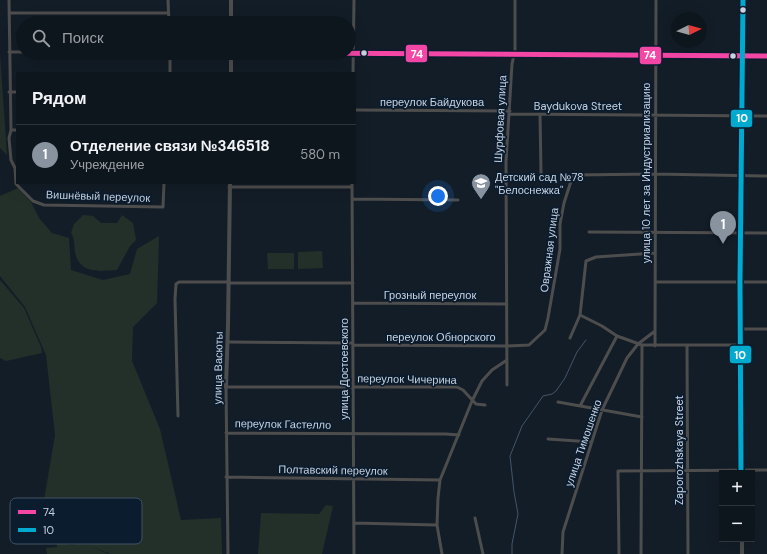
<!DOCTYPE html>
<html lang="ru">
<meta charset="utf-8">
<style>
:root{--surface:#0e161d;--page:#1c232a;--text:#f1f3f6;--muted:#9b9fa4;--line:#2e353b;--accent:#88939f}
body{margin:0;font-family:"DM Sans",sans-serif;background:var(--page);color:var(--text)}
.controls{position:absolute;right:12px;bottom:12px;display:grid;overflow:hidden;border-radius:0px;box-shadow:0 4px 16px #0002}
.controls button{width:36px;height:36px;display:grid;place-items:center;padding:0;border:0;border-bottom:1px solid var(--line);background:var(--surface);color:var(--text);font:20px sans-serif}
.compass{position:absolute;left:671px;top:12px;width:36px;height:36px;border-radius:50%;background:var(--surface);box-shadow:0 4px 16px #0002;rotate:85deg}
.you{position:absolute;left:438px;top:196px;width:14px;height:14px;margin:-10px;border:3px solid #fff;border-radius:50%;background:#1a73e8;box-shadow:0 0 0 6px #1a73e833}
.badge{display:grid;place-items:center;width:26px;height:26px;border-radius:50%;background:var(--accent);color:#fff;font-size:13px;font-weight:700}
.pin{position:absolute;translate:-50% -33px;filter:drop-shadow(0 1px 2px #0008)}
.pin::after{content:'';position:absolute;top:21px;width:14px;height:12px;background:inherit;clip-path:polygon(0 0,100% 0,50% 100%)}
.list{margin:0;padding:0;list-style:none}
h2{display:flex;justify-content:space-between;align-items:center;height:52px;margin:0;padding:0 16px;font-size:17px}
h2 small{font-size:13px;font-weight:400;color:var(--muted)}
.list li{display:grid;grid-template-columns:26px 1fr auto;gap:12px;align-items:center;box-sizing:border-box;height:60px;padding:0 16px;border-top:1px solid var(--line)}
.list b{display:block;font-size:15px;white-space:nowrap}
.list p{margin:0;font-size:13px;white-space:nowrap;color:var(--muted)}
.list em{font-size:13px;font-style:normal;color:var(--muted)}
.icon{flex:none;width:22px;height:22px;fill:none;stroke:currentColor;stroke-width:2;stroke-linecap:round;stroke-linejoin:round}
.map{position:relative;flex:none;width:767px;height:554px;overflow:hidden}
.search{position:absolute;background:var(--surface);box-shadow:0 4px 16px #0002;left:16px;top:16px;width:340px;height:44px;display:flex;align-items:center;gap:10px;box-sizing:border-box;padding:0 14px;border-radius:22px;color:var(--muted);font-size:15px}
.panel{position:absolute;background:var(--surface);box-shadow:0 4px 16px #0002;left:16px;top:72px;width:340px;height:112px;border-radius:0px}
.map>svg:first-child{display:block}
.green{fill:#233029}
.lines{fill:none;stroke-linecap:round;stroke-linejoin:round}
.stream{stroke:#425569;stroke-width:1}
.minor{stroke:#4e4d4d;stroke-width:3}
.tertiary{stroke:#4e4d4d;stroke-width:4}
.bus-1-casing{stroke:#0b1c2f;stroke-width:8}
.bus-2-casing{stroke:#0b1c2f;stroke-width:8}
.bus-1{stroke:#f346a5;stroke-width:5}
.bus-2{stroke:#00a9ce;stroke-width:5}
.bus-dot{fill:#c7d2e0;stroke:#0b1c2f;stroke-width:1.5}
.labels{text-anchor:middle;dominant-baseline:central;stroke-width:3.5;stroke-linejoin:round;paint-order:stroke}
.street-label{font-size:11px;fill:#c7d2e0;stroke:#0b1c2f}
.poi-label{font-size:11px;fill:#c7d2e0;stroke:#0b1c2f;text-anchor:start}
.key{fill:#0b1c2f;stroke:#435364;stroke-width:1}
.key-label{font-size:11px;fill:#c7d2e0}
.line-badge{stroke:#0b1c2f;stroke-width:1.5}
.badge-label{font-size:11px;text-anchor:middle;font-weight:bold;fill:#fff}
</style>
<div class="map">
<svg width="767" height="554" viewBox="0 0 767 554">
<rect width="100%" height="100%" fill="#131d27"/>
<path class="green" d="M0,54L7,155L0,148Z
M18,188L31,202L39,218L52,233L69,238L71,270L103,280L130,274L137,249L159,236L157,303L133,327L132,361L160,429L181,520L221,518L222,554H111L76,541L62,531L70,524L68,515L59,505H50L42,512L55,435L46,355L25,307L0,276V196Z
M83,215L93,216L101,223H117L122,215L133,223L136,240L130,246L117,270C100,271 79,274 75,252C74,245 75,239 71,233L74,224Z
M322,251L323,268L298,269V252Z
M267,253H294V269H268Z
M0,280L24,308L41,347L42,353L6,361L0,358Z
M326,505L333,506L322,554H258L261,513L319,514Z
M54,507C60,511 65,515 66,522L57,532L69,541L66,544C71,546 74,544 79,544C89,544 100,551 109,554H47L46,548L57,547V544L45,541L42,539V533L46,530L40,525C42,517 46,510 54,507Z"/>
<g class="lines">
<path class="stream" d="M512,554V544L518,514L514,492L510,456L522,426L543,396L552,394L556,391L565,378L577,352L586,340"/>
<path class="minor" d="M9,0L11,130L9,138L11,160L15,168L16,184L33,201L44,205L163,207L164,183
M168,0L169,23
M9,13H168
M9,52H23
M170,73V53
M353,73L354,0
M9,92H17
M355,110L510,111
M510,114L767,116
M540,114L541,173
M11,130H17
M352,183L354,554
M229,187H352
M352,199L458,200
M589,232L767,233
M655,282H767
M229,283H353
M353,303L507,304
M580,315L602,326L617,336L642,345H741
M741,329H767
M570,338L580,315L586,261L596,257L655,253
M228,342L353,343
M353,345L507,346L529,345L545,330L548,318L560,249V224L564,203L573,175L655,174L767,176
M687,345L688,554
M655,346L656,0
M507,385L506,162L512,64L515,50V0
M558,402L642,417
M580,406L617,336
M178,416L175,299L176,284L179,282H229
M226,433L446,434L459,435
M548,439L592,442
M226,477L440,480
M475,518L483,554
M354,523L437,525
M228,554L226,387H457L463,390L476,404L485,405
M442,554L437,525L438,498L440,480L472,401L482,381L492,370L507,360
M562,554L563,532L602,410L627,358L638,344L655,331
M619,554L618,471L767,470
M641,554L642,345"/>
<path class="tertiary" d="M231,23V0
M300,53L656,55L767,56
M231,73V53
M226,387L228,325L230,183
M741,473L740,282L743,0
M742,539V554"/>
<defs>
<path id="bus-1" d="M300,53L767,56"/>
<path id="bus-2" d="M741,473L740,282L743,0"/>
</defs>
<use href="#bus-1" class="bus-1-casing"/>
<use href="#bus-2" class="bus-2-casing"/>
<use href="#bus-1" class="bus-1"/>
<use href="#bus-2" class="bus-2"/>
</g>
<defs>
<symbol id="school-pin" viewBox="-11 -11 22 30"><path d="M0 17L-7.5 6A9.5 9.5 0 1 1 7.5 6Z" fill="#88939f" stroke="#0b1c2f"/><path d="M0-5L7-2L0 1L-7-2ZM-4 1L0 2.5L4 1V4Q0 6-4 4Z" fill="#fff"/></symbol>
</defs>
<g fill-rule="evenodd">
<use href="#school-pin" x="470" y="172" width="22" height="30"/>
</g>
<g class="bus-dot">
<circle cx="743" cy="10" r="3.5"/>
<circle cx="364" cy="53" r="3.5"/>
<circle cx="733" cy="56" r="3.5"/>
</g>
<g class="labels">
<g class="street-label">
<text x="432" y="102">переулок Байдукова</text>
<text x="578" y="106">Baydukova Street</text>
<text transform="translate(500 119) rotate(-87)">Шурфовая улица</text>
<text transform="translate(646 173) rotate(-90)">улица 10 лет за Индустриализацию</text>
<text transform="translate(98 196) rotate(2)">Вишнёвый переулок</text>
<text transform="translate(549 250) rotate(-83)">Овражная улица</text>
<text x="430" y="295">Грозный переулок</text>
<text x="441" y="337">переулок Обнорского</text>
<text transform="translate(218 368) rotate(-89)">улица Васюты</text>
<text transform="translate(344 369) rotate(-90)">улица Достоевского</text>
<text transform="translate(407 379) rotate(1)">переулок Чичерина</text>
<text transform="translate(283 424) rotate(1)">переулок Гастелло</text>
<text transform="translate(583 443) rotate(-71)">улица Тимошенко</text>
<text transform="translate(679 450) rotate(-90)">Zaporozhskaya Street</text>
<text transform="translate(333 470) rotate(1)">Полтавский переулок</text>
</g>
<g class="poi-label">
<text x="495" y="177">Детский сад №78<tspan x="495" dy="13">"Белоснежка"</tspan></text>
</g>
</g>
<rect x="10" y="498" width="132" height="46" rx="6" class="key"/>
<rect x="18" y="510" width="18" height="4" fill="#f346a5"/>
<rect x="18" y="528" width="18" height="4" fill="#00a9ce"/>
<g class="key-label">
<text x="43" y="516">74</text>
<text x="43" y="534">10</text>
</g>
<g class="line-badge">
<rect x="405" y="44" width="23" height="19" rx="4" fill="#f346a5"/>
<rect x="639" y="46" width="23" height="19" rx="4" fill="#f346a5"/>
<rect x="730" y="109" width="23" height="19" rx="4" fill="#00a9ce"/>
<rect x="729" y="345" width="23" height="19" rx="4" fill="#00a9ce"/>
</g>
<g class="badge-label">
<text x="417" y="58">74</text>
<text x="650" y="59">74</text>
<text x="742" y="122">10</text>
<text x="740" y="359">10</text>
</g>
</svg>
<div class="controls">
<button>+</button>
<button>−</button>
</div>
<svg class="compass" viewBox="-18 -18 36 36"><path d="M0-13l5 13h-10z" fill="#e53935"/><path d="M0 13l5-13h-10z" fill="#9b9fa4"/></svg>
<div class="you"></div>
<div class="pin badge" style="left:723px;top:244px">1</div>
<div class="search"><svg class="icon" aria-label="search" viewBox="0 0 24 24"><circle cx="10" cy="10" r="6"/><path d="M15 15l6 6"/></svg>Поиск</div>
<section class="panel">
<h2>Рядом<small></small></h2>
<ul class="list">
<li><span class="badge">1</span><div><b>Отделение связи №346518</b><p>Учреждение</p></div><em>580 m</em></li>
</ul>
</section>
</div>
